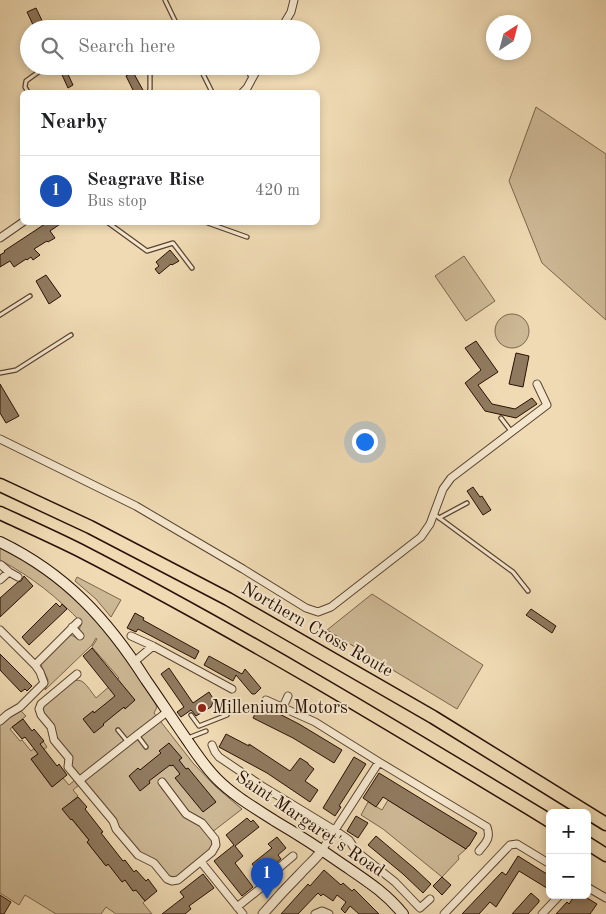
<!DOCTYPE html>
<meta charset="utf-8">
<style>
:root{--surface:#fff;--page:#f2f2f2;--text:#202124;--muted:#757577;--line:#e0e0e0;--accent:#db2777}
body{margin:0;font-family:"Old Standard TT",serif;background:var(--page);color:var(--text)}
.controls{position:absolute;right:15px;bottom:15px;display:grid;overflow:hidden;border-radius:8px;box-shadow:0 2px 8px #0003}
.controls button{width:45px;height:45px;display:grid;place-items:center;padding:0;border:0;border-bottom:1px solid var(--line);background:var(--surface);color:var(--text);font:25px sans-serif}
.compass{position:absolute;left:486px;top:15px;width:45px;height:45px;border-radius:50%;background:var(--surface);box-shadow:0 2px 8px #0003;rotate:36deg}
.you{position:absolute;left:364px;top:441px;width:18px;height:18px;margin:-12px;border:4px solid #fff;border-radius:50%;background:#1a73e8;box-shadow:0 0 0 8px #1a73e833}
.badge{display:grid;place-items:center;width:32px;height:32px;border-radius:50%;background:var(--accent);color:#fff;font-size:16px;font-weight:700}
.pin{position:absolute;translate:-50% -41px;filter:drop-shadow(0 1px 2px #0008)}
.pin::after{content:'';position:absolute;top:26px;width:18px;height:15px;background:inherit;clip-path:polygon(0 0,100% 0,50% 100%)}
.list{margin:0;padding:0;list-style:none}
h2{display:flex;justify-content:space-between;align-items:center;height:65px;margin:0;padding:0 20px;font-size:21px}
h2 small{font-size:16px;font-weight:400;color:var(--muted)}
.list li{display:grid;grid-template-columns:32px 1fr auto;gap:15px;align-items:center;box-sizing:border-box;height:70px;padding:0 20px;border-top:1px solid var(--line)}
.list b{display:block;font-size:19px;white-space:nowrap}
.list p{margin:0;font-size:16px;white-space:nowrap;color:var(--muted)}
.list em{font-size:16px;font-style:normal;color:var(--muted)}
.icon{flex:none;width:28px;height:28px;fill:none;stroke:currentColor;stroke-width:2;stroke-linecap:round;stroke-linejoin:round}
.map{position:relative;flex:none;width:606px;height:914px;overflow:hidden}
.search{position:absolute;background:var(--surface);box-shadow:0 2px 8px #0003;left:20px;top:20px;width:300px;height:55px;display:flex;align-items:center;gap:12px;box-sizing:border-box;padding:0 18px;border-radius:28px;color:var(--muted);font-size:19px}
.panel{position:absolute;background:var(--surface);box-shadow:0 2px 8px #0003;left:20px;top:90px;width:300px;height:135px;border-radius:8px}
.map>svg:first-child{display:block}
.green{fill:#cdb895;stroke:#7b644c}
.building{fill:#907a5f;stroke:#291104}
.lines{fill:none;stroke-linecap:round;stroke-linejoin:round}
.service-casing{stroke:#5a4330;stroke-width:5.5}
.minor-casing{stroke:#5a4330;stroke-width:9}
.tertiary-casing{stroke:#5a4330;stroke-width:11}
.secondary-casing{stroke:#291104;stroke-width:12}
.motorway-casing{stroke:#291104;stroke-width:15}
.service{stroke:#f5e7ce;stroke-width:3}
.minor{stroke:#f5e7ce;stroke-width:7}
.tertiary{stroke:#f5e7ce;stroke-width:9}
.secondary{stroke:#f5e7ce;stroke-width:10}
.motorway{stroke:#efdab3;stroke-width:12}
.poi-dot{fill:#8f2418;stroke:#f5e7ce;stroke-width:2}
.labels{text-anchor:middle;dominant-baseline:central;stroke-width:4;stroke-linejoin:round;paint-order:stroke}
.street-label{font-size:18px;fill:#291104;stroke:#f5e7ce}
.poi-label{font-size:18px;fill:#291104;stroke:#f5e7ce;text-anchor:start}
</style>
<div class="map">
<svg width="606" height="914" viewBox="0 0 606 914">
<rect width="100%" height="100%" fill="#efdab3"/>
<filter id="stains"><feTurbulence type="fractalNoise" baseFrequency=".004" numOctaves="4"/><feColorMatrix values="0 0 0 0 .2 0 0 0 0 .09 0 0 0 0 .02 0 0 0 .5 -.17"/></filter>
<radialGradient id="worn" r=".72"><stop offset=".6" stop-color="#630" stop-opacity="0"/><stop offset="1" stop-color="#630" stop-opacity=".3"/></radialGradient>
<path class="green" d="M536,107L606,154V320L542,263L509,181Z
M464,256L495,301L466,321L435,276Z
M495 331a17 17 0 1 1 34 0a17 17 0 1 1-34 0Z
M0,547L10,552L53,579L90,612L121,651L155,703L157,707L154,713L193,763L216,787L242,809L211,833L216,845L172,881L154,863L138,855L69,766V758L54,739L42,710L43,703C52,696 72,674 83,682C88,686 92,693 96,698L119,678L92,647L97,639L96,638L92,645L45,690L48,680L41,665L42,662L68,637L71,635L77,638L80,627L82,623C57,597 32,577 0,560Z
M77,577L121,600L111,617L96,599L75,581Z
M372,594L483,665L457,709L327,630Z
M19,709L26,716L10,729L20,741L22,740L31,751L43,741L47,747L31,759L52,787L63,778L69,785L75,780L79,785L73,790L78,796L63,809L89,840L87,842L106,866L109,864L122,882L125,880L133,891L136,890L145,901L143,903L152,914H116L106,907L101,914H56L25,895L19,905L0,893V721Z
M388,800L466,849L458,856L459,859L442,877L383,829L361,815L368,802L382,810Z"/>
<path class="building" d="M36,8L46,29H35L27,12Z
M58,66H64L73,85L68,88Z
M133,72L144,92H134L126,76Z
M48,222H63L50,231L55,238L48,242L47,241L34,249L40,255L33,260L31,257L27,260L26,259L14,267L10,261L0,267V255L5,252L4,251Z
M170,250L179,261L172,265L171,264L159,274L155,269L159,266L156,262Z
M46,275L61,296L49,304L36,281Z
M476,341L498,372L478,385L492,404L515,409L532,398L537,404L516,418L485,411L465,383L481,370L465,348Z
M516,353L529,356L523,387L509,384Z
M0,384L19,416L6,423L0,413Z
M473,487L480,497L482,496L491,510L483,515L467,491Z
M24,576L33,586L0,617V598L18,582L21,581Z
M56,603L60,607L62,604L67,609L29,645L22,637Z
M531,609L556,626L552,633L526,615Z
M135,613L144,618L143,620L199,651L195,659L138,629L136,632L127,628Z
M92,648L135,700L125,709L124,707L103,724L104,725L94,733L83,719L93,711L94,713L115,696L83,656Z
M0,654L32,686L27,691L25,689L21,692L0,670Z
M209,656L242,674L245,669L261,688L255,694H252L236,675L233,681L204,665Z
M169,668L193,703L209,692L214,700L211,707L196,716L191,710L181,717L177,712L184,707L161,674Z
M260,704L299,724L342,750L334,763L293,738L253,718Z
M23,719L32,731L34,729L44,741L40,744L57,766L59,764L67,775L52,787L31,759L38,754L25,737L22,739L12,727Z
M226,734L249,746V744L290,771L300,758L308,763V764L314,769L305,781L318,790L310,802L267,773L219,747Z
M169,743L182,758L179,760L186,769L188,768L216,802L203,812L175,778L180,774L173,765L171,766L170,765L149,781L150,783L140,791L129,776L138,768L140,770L161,753L159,751Z
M354,757L366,764L339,806L341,807L335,816L323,808Z
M379,773L477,833L469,846H468L466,849L383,797L376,807L363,798Z
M78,797L87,807L85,809L103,832L101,833L123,861L125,860L134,872L136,870L146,881L148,879L157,891L145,901L136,890L133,891L125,880L122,882L108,864L106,866L87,842L89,840L72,819L71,820L62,809Z
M356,816L368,823L358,838L347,831Z
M247,818L251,822L253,820L259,827L235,846L243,856L235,863L253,887L242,896L214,861L234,845L226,835Z
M376,836L415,869L431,884L423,893L403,874L368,845Z
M277,837L286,848L278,855L281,859L261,875L252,864L272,848L268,844Z
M518,856L550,876V890L519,871L496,907L490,902L479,914H462L502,872L506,875Z
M324,870L341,885L343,883L352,891L354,889L379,914H359L350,906L345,913L341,909L346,902L337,895L333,901L323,894L321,896L318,893L298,914H281L308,884L310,886Z
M203,874L214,888L189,906L191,909L185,914H162L184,897L180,892Z
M442,877L451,885L442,895L433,886Z
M531,893L539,900V902L528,914H512Z
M0,895L11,902L4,914H0Z
M575,895H582L597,904L590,914H556L567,902L569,904Z"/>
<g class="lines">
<defs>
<path id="service" d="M165,0L179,29
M224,29L226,28V29
M199,66L212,92
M245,66L252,79
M28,92L25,87L26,81L44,68
M149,92L150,89V66
M107,222L147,251L173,243L192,268
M205,222L247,237
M0,315L30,296
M0,373L16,370L71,335
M501,418L511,431
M434,514L513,572L528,591
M439,518L467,503
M191,715L199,726L227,715
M118,730L127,741
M137,735L146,747
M188,738L206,731"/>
<path id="minor" d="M281,29L291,12L294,0
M243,92L247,88L259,66
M0,238L23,222
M0,439L136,506L243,569L306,608L318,612L331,607L421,537L430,524L443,489L451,478L547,405L537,384
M1,565L9,572L18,577
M0,580L9,572
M72,627L80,636
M0,630L35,665L40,672L44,683L20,707L8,714L0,721
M131,636L153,646L232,689
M134,662L153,646
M35,665L78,622
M77,674L41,704L39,709L41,715L51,727L54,740L69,758L68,767L113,821L116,829L138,855L154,863L167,879L172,881L178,880L212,852L216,845L215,839L202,823L186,814L162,782
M266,700L315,722L379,762L487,827C491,839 486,842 479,851
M283,707L288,696
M212,745L215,752L219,757L262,786L336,831L349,840L356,851L395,882L420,908L430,899
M80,780L137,735L167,712
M322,850L379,762
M201,862L243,914
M587,887L606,898
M237,907L267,883L274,872L293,856
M315,914L322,911L329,914
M444,914L510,845L517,844L550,864
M542,914L560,895"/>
<path id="tertiary" d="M263,914C275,900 288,886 301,873C308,865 316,859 322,850"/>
<path id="secondary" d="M0,542C66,574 107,619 146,680C160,700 173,720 187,740C196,753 205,767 217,779C234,796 255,808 275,821C299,835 322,850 345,866C367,881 386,893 403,914"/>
<path id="motorway" d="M0,485L90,527L228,599L433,717L606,824
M0,513C26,525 53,537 79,550C240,633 395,727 550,821
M587,843L606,855"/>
</defs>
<use href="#service" class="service-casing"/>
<use href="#minor" class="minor-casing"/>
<use href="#tertiary" class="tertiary-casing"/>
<use href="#secondary" class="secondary-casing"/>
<use href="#motorway" class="motorway-casing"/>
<use href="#service" class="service"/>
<use href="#minor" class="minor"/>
<use href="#tertiary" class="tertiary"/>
<use href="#secondary" class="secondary"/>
<use href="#motorway" class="motorway"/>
</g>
<circle class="poi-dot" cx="202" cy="708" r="5"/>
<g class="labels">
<g class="street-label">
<text transform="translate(317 630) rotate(30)">Northern Cross Route</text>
<text transform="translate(310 824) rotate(34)">Saint Margaret's Road</text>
</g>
<g class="poi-label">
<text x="212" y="708">Millenium Motors</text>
</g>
</g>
<rect width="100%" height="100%" filter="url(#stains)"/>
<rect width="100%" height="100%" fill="url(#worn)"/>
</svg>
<div class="controls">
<button>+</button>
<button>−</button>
</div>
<svg class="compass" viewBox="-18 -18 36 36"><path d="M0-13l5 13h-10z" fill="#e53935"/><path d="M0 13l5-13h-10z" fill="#757577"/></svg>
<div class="you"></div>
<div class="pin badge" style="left:267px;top:899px;background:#1a4fb4">1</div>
<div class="search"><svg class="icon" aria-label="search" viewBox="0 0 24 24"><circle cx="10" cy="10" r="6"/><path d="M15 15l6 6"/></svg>Search here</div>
<section class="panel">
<h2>Nearby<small></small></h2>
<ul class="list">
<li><span class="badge" style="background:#1a4fb4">1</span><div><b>Seagrave Rise</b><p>Bus stop</p></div><em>420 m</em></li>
</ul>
</section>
</div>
